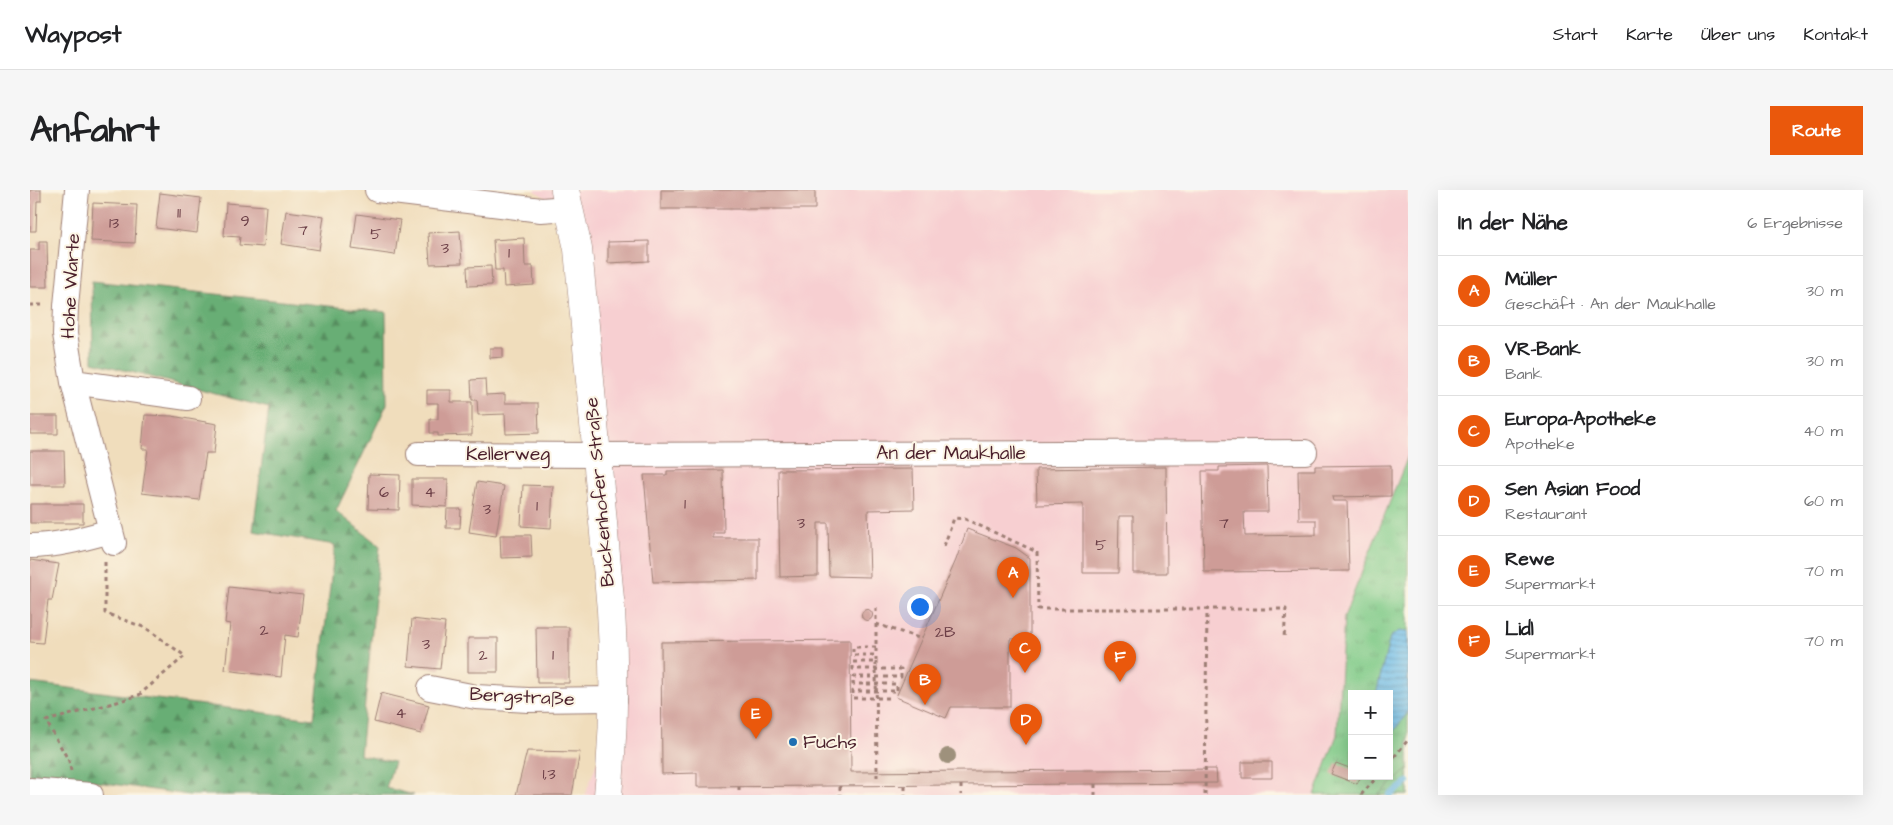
<!DOCTYPE html>
<html lang="de">
<meta charset="utf-8">
<style>
:root{--surface:#fff;--page:#f6f6f6;--text:#202124;--muted:#757577;--line:#e0e0e0;--accent:#ea580c}
body{margin:0;font-family:"Architects Daughter",sans-serif;background:var(--page);color:var(--text)}
.controls{position:absolute;right:15px;bottom:15px;display:grid;overflow:hidden;border-radius:0px;box-shadow:0 5px 20px #0002}
.controls button{width:45px;height:45px;display:grid;place-items:center;padding:0;border:0;border-bottom:1px solid var(--line);background:var(--surface);color:var(--text);font:25px sans-serif}
.you{position:absolute;left:889px;top:416px;width:18px;height:18px;margin:-12px;border:4px solid #fff;border-radius:50%;background:#1a73e8;box-shadow:0 0 0 8px #1a73e833}
.badge{display:grid;place-items:center;width:32px;height:32px;border-radius:50%;background:var(--accent);color:#fff;font-size:16px;font-weight:700}
.pin{position:absolute;translate:-50% -41px;filter:drop-shadow(0 1px 2px #0008)}
.pin::after{content:'';position:absolute;top:26px;width:18px;height:15px;background:inherit;clip-path:polygon(0 0,100% 0,50% 100%)}
.list{margin:0;padding:0;list-style:none}
h2{display:flex;justify-content:space-between;align-items:center;height:65px;margin:0;padding:0 20px;font-size:21px}
h2 small{font-size:16px;font-weight:400;color:var(--muted)}
.list li{display:grid;grid-template-columns:32px 1fr auto;gap:15px;align-items:center;box-sizing:border-box;height:70px;padding:0 20px;border-top:1px solid var(--line)}
.list b{display:block;font-size:19px;white-space:nowrap}
.list p{margin:0;font-size:16px;white-space:nowrap;color:var(--muted)}
.list em{font-size:16px;font-style:normal;color:var(--muted)}
.map{position:relative;flex:none;width:1378px;height:605px;overflow:hidden;border-radius:0px}
header{display:flex;align-items:center;gap:30px;box-sizing:border-box;height:70px;padding:0 25px;background:var(--surface);border-bottom:1px solid var(--line)}
header strong{font-size:24px}
nav{display:flex;gap:28px;margin-inline-start:auto;font-size:18px}
.intro{display:flex;align-items:center;justify-content:space-between;box-sizing:border-box;height:120px;padding:0 30px}
h1{margin:0;font-size:35px}
.button{padding:12px 22px;border-radius:0px;background:var(--accent);color:#fff;font-size:18px;font-weight:700}
main{display:flex;gap:30px;padding:0 30px}
aside{flex:1;background:var(--surface);border-radius:0px;box-shadow:0 5px 20px #0002}
.map>svg:first-child{display:block}
.built{fill:#f7cfd1}
.grass{fill:url(#grass-tufts);stroke:#64745a;fill-rule:evenodd}
.forest{fill:url(#forest-firs);stroke:#586650}
.wetland{fill:url(#wetland-marsh);stroke:#64745a}
.water{fill:url(#water-rules);stroke:#5c6e8a}
.lines{fill:none;stroke-linecap:round;stroke-linejoin:round}
.stream{stroke:#6ebde9;stroke-width:6}
.building{fill:#ce9c97}
.minor-casing{stroke:#9d7e74;stroke-width:26}
.tertiary-casing{stroke:#9d7e74;stroke-width:29}
.path{stroke:#9d7e74;stroke-width:3;stroke-dasharray:4 4;stroke-linecap:butt}
.minor{stroke:#fff;stroke-width:24}
.tertiary{stroke:#fff;stroke-width:28}
.tree{fill:#9e917c}
.poi-dot{fill:#1f6fb2;stroke:#fcf5e5;stroke-width:2}
.labels{text-anchor:middle;dominant-baseline:central;stroke-width:4;stroke-linejoin:round;paint-order:stroke}
.number-label{font-size:16px;fill:#6b3e46}
.street-label{font-size:19px;fill:#4a1f2b;stroke:#fcf5e5}
.poi-label{font-size:19px;fill:#4a1f2b;stroke:#fcf5e5;text-anchor:start}
</style>
<header>
<strong>Waypost</strong>
<nav><a>Start</a><a>Karte</a><a>Über uns</a><a>Kontakt</a></nav>
</header>
<div class="intro"><h1>Anfahrt</h1><a class="button">Route</a></div>
<main>
<div class="map">
<svg width="1378" height="605" viewBox="0 0 1378 605">
<defs>
<pattern id="grass-tufts" width="24" height="20" patternUnits="userSpaceOnUse" patternTransform="scale(1.25)"><rect width="24" height="20" fill="#7fca88"/><path d="M3 7l-1-3M5 7V3M7 7l1-3M15 17l-1-3M17 17v-4M19 17l1-3" fill="none" stroke="#6fad76"/></pattern>
<pattern id="forest-firs" width="22" height="20" patternUnits="userSpaceOnUse" patternTransform="scale(1.25)"><rect width="22" height="20" fill="#67ae74"/><path d="M5 1l3.5 6h-7zM16 11l3.5 6h-7z" fill="#578d5f"/></pattern>
<pattern id="wetland-marsh" width="20" height="14" patternUnits="userSpaceOnUse" patternTransform="scale(1.25)"><rect width="20" height="14" fill="#7fca88"/><path d="M1 5h8M5 5V1M11 12h8M15 12V8" fill="none" stroke="#6fad76"/></pattern>
<pattern id="water-rules" width="6" height="5" patternUnits="userSpaceOnUse" patternTransform="scale(1.25)"><rect width="6" height="5" fill="#6ebde9"/><path d="M0 2.5h6" fill="none" stroke="#5c99bd"/></pattern>
</defs>
<rect width="100%" height="100%" fill="#fcf5e5"/>
<filter id="ink" filterUnits="userSpaceOnUse"><feTurbulence type="fractalNoise" baseFrequency=".02" numOctaves="2"/><feDisplacementMap in="SourceGraphic" scale="10" xChannelSelector="R" yChannelSelector="G"/><feConvolveMatrix kernelMatrix="1 2 1 2 8 2 1 2 1" color-interpolation-filters="sRGB"/></filter>
<filter id="wash" filterUnits="userSpaceOnUse"><feTurbulence type="fractalNoise" baseFrequency=".0096" numOctaves="4" result="noise"/><feDisplacementMap in="SourceGraphic" scale="20" xChannelSelector="R" yChannelSelector="G"/><feGaussianBlur stdDeviation="1.12" result="paint"/><feColorMatrix in="noise" values="0 0 0 0 0 0 0 0 0 0 0 0 0 0 0 0 0 1.4 0 .05"/><feComposite in="paint" operator="in"/></filter>
<g filter="url(#wash)">
<rect width="100%" height="100%" fill="#f0ddbc"/>
<path class="built" d="M504,0H1378V266L1314,427L1307,545L1285,605H555L587,517L543,26Z"/>
<path class="grass" d="M1378,266V605H1285L1307,545L1314,427ZM1322,504H1359V586H1322Z"/>
<path class="forest" d="M62,91L356,122L357,214L306,321L350,356L330,565L364,572L356,598L384,605H159L33,587L0,585V493L284,529L305,355L223,341L239,218L63,172Z"/>
<path class="wetland" d="M1378,579V605H1348Z"/>
<path class="water" d="M1369,441L1378,442V522L1361,545L1359,544V504H1346L1360,447Z"/>
<g class="lines">
<path class="stream" d="M1360,605L1378,592"/>
</g>
<g id="blocks">
<path class="building" d="M0,0H11V11H7L6,41H0Z
M631,0H785V19H631Z
M130,3L171,8L167,43L126,38Z
M63,13L107,15L105,53L61,51Z
M196,13L236,16L233,57L209,55L210,47L194,46Z
M256,21L294,26L289,60L251,54Z
M327,24L370,30L365,65L322,59Z
M430,41L432,73L400,74L398,43Z
M494,48L495,76H503L504,95L474,97L473,80H465L463,50Z
M9,51H17L18,97H0V60H9Z
M619,51V71L578,73V52Z
M461,76L462,95L438,96L437,77Z
M460,158H473V167L460,168Z
M455,189L456,205L475,204V213H508L509,243L476,244L475,224L448,225L447,210H442L441,190Z
M397,200H421V212H442V245L408,246V243H400V229H408V213H397Z
M115,225L142,226L187,234L184,263H176L169,310L112,303L118,259H112Z
M0,226H28V244H0Z
M0,261H34L35,295H0Z
M1361,275V306L1302,307L1303,311H1317L1319,381L1174,382L1172,281H1189V277L1237,276L1238,322H1214L1215,346L1286,345V330H1269L1268,280H1285V276Z
M1136,277L1137,383H1103V326H1089L1088,383H1053V314L1007,315L1006,279Z
M883,279L884,319L838,320L840,387L799,386L798,333H788V386L750,387L748,280Z
M693,280L694,343H683V348H728V390L623,392L614,285H637V281Z
M339,284L370,285L369,320L338,319Z
M382,289H418L417,317L382,315Z
M447,292L474,296L466,346L439,342Z
M493,295L523,296L521,338L491,336Z
M0,314H53V333H0Z
M417,319H431L430,338H416Z
M937,339L986,358L1000,368V448L980,449V517H921L916,528L866,507L926,370Z
M470,345H501L502,367L471,368Z
M0,370L29,374L22,410H18L13,453L0,452Z
M199,397L273,405L268,447L255,445L251,487L195,480L200,434L195,433Z
M831.5 425a5.5 5.5 0 1 1 11 0a5.5 5.5 0 1 1-11 0Z
M382,429L415,433L410,479L378,476Z
M506,437H539V493H507Z
M438,448H468V482H438Z
M820,450L821,582L1186,579L1187,593L667,597V583L632,584L631,452Z
M351,503L399,515L391,544L344,532Z
M497,561L550,562L542,605H486Z
M1212,572H1242V588H1212Z
M1306,573L1322,579V586H1331L1327,594L1301,584Z"/>
</g>
</g>
<g filter="url(#ink)">
<use href="#blocks" fill-opacity="0" stroke="#9d7e74" stroke-width="1"/>
<g class="lines">
<defs>
<path id="minor" d="M47,0L36,116L35,144L43,192L84,353
M347,0L511,20L539,18
M43,192L158,208
M389,264L567,265L1275,262
M0,356C28,356 55,348 81,341
M400,498L446,507L498,510L585,509
M0,600L61,605"/>
<path id="tertiary" d="M535,0L548,59L581,420C585,482 584,543 578,605"/>
</defs>
<use href="#minor" class="minor-casing"/>
<use href="#tertiary" class="tertiary-casing"/>
<path class="path" d="M0,115H14
M914,356L924,328L935,329L1007,362L1008,419H1256L1254,448
M846,418V464
M846,434L892,449
M846,457H823V465H846V472H823V479H871V487H823V494H867V501H823V508H861
M846,472L847,587
M1359,573L1378,550
M41,581L39,571L16,531L87,512L109,505L155,466L116,438L75,423V372
M1065,594V605
M931,595V605
M810,596V605
M875,596V605
M709,597V605
M1175,605L1177,420
M1331,605L1348,586"/>
<use href="#minor" class="minor"/>
<use href="#tertiary" class="tertiary"/>
</g>
<circle class="tree" cx="918" cy="566" r="8"/>
</g>
<circle class="poi-dot" cx="763" cy="552" r="5"/>
<g class="labels">
<g class="number-label">
<text x="149" y="23">11</text>
<text x="215" y="31">9</text>
<text x="84" y="33">13</text>
<text x="273" y="40">7</text>
<text x="346" y="44">5</text>
<text x="415" y="58">3</text>
<text x="479" y="63">1</text>
<text x="354" y="302">6</text>
<text x="400" y="302">4</text>
<text x="655" y="314">1</text>
<text x="507" y="316">1</text>
<text x="457" y="319">3</text>
<text x="771" y="333">3</text>
<text x="1194" y="333">7</text>
<text x="1071" y="355">5</text>
<text x="234" y="440">2</text>
<text x="915" y="442">2B</text>
<text x="396" y="454">3</text>
<text x="453" y="465">2</text>
<text x="523" y="465">1</text>
<text x="371" y="523">4</text>
<text x="519" y="584">1,3</text>
</g>
<g class="street-label">
<text transform="translate(41 96) rotate(-87)">Hohe Warte</text>
<text x="921" y="263">An der Maukhalle</text>
<text x="478" y="264">Kellerweg</text>
<text transform="translate(570 302) rotate(-95)">Buckenhofer Straße</text>
<text transform="translate(492 507) rotate(3)">Bergstraße</text>
</g>
<g class="poi-label">
<text x="773" y="552">Fuchs</text>
</g>
</g>
</svg>
<div class="controls">
<button>+</button>
<button>−</button>
</div>
<div class="you"></div>
<div class="pin badge" style="left:983px;top:408px">A</div>
<div class="pin badge" style="left:895px;top:515px">B</div>
<div class="pin badge" style="left:995px;top:483px">C</div>
<div class="pin badge" style="left:996px;top:555px">D</div>
<div class="pin badge" style="left:726px;top:549px">E</div>
<div class="pin badge" style="left:1090px;top:492px">F</div>
</div>
<aside>
<h2>In der Nähe<small>6 Ergebnisse</small></h2>
<ul class="list">
<li><span class="badge">A</span><div><b>Müller</b><p>Geschäft · An der Maukhalle</p></div><em>30 m</em></li>
<li><span class="badge">B</span><div><b>VR-Bank</b><p>Bank</p></div><em>30 m</em></li>
<li><span class="badge">C</span><div><b>Europa-Apotheke</b><p>Apotheke</p></div><em>40 m</em></li>
<li><span class="badge">D</span><div><b>Sen Asian Food</b><p>Restaurant</p></div><em>60 m</em></li>
<li><span class="badge">E</span><div><b>Rewe</b><p>Supermarkt</p></div><em>70 m</em></li>
<li><span class="badge">F</span><div><b>Lidl</b><p>Supermarkt</p></div><em>70 m</em></li>
</ul>
</aside>
</main>
